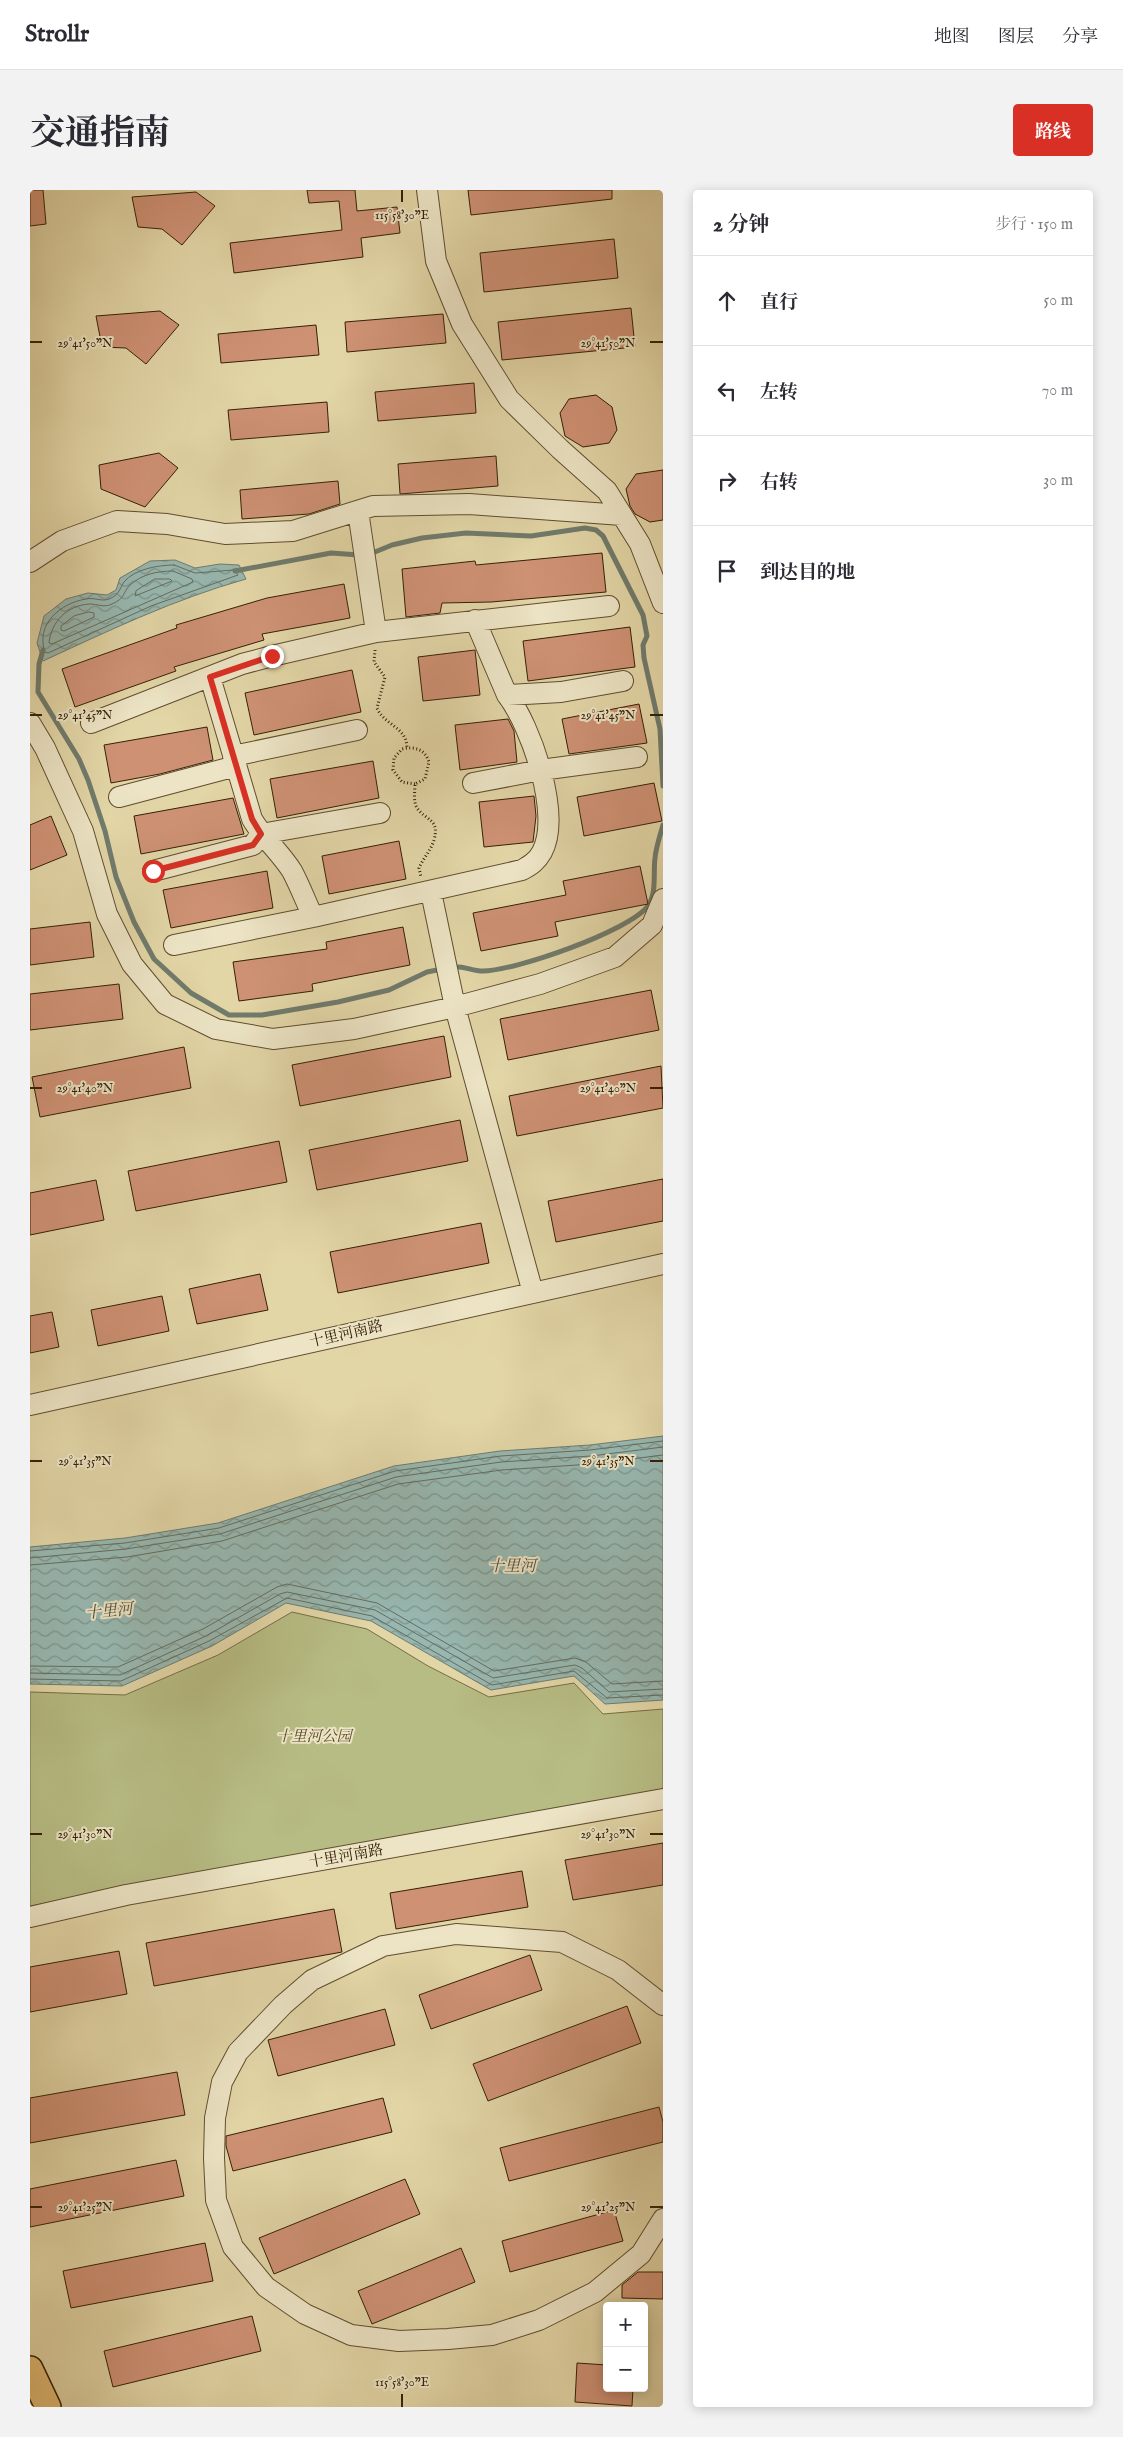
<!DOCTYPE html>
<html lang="zh">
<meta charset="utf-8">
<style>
:root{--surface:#fff;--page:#f2f2f3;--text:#2b2b33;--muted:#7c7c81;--line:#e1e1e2;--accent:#d93025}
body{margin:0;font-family:"IM FELL English","Noto Serif SC",serif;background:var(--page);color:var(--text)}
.controls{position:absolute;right:15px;bottom:15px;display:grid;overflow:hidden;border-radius:5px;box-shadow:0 2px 12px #0003}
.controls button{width:45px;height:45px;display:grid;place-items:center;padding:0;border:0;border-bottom:1px solid var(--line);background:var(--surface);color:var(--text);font:25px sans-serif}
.stop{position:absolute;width:15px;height:15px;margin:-11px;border:4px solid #d93025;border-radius:50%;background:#fff}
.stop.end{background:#d93025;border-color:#fff;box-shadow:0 1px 5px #0008}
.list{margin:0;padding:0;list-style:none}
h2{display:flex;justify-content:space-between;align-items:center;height:65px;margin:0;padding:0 20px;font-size:21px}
h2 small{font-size:16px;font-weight:400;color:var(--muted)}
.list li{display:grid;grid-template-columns:32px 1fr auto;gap:15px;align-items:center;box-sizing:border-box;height:90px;padding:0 20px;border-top:1px solid var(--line)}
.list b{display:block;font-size:19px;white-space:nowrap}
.list em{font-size:16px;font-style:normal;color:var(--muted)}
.icon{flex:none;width:28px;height:28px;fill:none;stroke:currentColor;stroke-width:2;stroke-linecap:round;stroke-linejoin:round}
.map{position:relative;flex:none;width:633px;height:2217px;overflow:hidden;border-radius:5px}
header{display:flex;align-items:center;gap:30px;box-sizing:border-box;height:70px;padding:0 25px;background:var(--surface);border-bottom:1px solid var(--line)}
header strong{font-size:24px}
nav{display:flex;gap:28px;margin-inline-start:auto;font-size:18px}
.intro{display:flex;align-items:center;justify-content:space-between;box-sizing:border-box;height:120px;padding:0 30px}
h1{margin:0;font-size:35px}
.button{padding:12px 22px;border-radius:5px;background:var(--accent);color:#fff;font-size:18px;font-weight:700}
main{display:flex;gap:30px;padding:0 30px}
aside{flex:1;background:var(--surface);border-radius:5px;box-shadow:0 2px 12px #0003}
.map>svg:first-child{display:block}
.green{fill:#b7bc84;stroke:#766e46}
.water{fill:url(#water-waves);stroke:#707b6c}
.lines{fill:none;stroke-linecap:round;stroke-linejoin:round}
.shore{stroke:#666c5c;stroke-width:1}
.stream{stroke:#707b6c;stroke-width:5}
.building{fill:#ce9174;stroke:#352007}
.minor-casing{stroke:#604d2f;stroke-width:22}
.major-casing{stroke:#352007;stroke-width:28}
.path{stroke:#352007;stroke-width:3;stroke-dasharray:1 2.5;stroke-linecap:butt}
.minor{stroke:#ece4c5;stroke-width:20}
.major{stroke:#e1ba73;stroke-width:25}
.route{stroke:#d93025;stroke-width:6}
.ticks{fill:none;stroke:#352007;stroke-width:2}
.labels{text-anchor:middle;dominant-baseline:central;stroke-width:4;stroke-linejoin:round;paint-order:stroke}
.street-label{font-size:15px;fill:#352007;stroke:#ece4c5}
.park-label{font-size:15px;font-style:italic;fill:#564726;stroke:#ece4c5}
.water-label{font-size:16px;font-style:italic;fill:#524d3a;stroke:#ece4c5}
.ticks-label{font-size:12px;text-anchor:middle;fill:#352007;stroke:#ece4c5;stroke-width:4;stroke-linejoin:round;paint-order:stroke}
</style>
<header>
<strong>Strollr</strong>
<nav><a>地图</a><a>图层</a><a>分享</a></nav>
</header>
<div class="intro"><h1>交通指南</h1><a class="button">路线</a></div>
<main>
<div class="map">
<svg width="633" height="2217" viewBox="0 0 633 2217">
<defs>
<pattern id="water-waves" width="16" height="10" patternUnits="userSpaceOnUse" patternTransform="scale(1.25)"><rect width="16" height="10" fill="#97b7b0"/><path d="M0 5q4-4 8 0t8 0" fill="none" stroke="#7c948d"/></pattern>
</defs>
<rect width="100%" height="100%" fill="#e2d5a6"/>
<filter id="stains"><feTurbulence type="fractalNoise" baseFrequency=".004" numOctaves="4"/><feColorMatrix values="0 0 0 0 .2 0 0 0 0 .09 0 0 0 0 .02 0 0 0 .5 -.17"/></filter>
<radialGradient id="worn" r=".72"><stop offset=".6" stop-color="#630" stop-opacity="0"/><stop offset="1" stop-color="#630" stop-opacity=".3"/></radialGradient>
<path class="green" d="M262,1422L337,1439L398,1476L459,1507L544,1493L573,1524L633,1519V1603L0,1716V1502L95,1505L188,1465Z"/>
<path class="water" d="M145,370L165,378L190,374L209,375L216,389C145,409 80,440 13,471L7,453L14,426L36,409L58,403L77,405L86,400L90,388L120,371Z
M633,1246V1510L575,1514L544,1486L461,1500L341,1431L256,1413L182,1456L92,1496L0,1494V1357L95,1348L188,1333L364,1276L470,1261L560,1255Z"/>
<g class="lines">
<path class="shore" d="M144,375L165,383L204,380L208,385L121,416L18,463L15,462C5,434 31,413 56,409C64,407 72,412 79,409C89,405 89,400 94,392C104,379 129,375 144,375Z
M143,381L162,389L163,392L22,454L19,453C21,432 37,415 60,414C67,414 75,418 82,414C96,408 92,403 100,395C112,384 128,381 143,381Z
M125,389H140L142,391L105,406L106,401Z
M59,422L64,423V427L34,441L31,440V436L44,426Z
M0,1361L95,1353L189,1338L365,1281L471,1266L560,1260L633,1251
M0,1368L96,1359L190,1344L366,1287L471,1272L561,1266L633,1257
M0,1375L97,1367L192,1351L368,1294L472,1280L562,1274L633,1265
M0,1476L88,1477L173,1439L247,1397L257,1394L347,1413L464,1481L545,1468L556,1472L582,1494L633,1491
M0,1483L90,1485L176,1446L250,1404L257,1402L345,1420L463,1488L545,1475L552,1478L579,1502L633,1499
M0,1489L91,1491L179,1451L257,1408L342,1426L462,1495L544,1481L577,1508L633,1505"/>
<path class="stream" d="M340,364L362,355L392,348L436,343L501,346L555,338L566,340L573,346L613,425L617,446L613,455L614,468L630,539L633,596
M205,381L301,363L329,365
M13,460L9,474L8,502L49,569L58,590L75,641L86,687L104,732L124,769L161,803L199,825H232L308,812L359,800L397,782L412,779
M420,777C434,775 441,781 453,781C485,781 599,741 618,716C627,703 623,683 625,668C626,657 630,646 633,635"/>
</g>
<path class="building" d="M0,0H13L16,34L0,36Z
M277,0H325L327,21L367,17L370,43L331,48L333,67L204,83L200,53L312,40L309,11L279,13Z
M438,0H582V9L441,25Z
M166,2L185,16L152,55L132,39L108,37L102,7Z
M584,49L588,88L454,102L450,63Z
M601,118L605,157L472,170L468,132Z
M130,121L149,135L116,174L96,158L72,157L66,126Z
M413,124L416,153L317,162L315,132Z
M286,135L289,165L191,173L188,144Z
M444,193L446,223L348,231L345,202Z
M566,205L582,217L587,240L579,253L553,257L535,246L530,223L539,209Z
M297,212L299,242L201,250L198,220Z
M129,263L148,278L115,317L71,299L69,275Z
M466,266L468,296L370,304L368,274Z
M633,280V330L620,332L605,324L600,316L596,299L606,284Z
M308,291L310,314L279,324L212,329L210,300Z
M572,363L576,402L461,412L412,413L410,423L376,427L372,379L445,371L446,375Z
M314,394L320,428L232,444L234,450L144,477L146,481L45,517L32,479L147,438L146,435L237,408Z
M600,437L605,477L498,491L493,451Z
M445,460L450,505L393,511L388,467Z
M322,480L331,522L224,545L215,503Z
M609,514L617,553L539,564L532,529Z
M478,529L484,541L487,572L430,580L425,535Z
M177,537L183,570L130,584L81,593L74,555Z
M343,571L349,608L247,628L240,589Z
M624,593L632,631L554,646L547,607Z
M504,606L506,626L503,652L454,657L449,612Z
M203,608L214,644L111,664L104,626Z
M21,626L37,665L0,680V635Z
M369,651L376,689L299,704L292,666Z
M610,676L618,714L525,732L528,746L451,761L443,723L536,705L533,691Z
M237,681L243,718L141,738L133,700Z
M60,732L64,767L0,775V739Z
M373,737L380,775L282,794L283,801L209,811L203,772L297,759L296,752Z
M89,794L93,829L0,840V804Z
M621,800L629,840L478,870L470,829Z
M414,846L421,887L270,916L262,875Z
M154,857L161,898L10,927L2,887Z
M631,876L633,918L487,946L479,906Z
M430,930L438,971L287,1000L279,960Z
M249,951L257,992L106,1021L98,981Z
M633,989V1031L526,1052L518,1011Z
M66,990L74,1030L0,1045V1003Z
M451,1033L459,1073L308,1103L300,1062Z
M230,1084L238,1120L167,1134L159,1099Z
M132,1106L139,1141L68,1156L61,1120Z
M22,1122L29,1157L0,1163V1126Z
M633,1653V1695L543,1710L535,1670Z
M492,1681L498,1717L366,1739L360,1703Z
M304,1719L312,1762L124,1796L116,1753Z
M89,1761L97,1804L0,1822V1777Z
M500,1765L512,1800L401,1839L389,1805Z
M597,1816L611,1853L458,1911L443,1874Z
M355,1819L365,1855L248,1886L238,1850Z
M147,1882L155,1925L0,1953V1908Z
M353,1908L362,1942L203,1981L196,1956V1946Z
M629,1917L633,1932V1952L479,1991L470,1958Z
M146,1970L154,2006L0,2037V1999Z
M375,1989L390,2024L244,2084L229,2048Z
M584,2020L593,2051L480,2082L472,2051Z
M175,2053L183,2091L41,2118L33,2081Z
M431,2058L445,2092L342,2134L328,2101Z
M608,2082H633V2109L592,2108V2095Z
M222,2126L231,2161L83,2197L74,2161Z
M547,2173L577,2175V2198H603L602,2216L545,2212Z"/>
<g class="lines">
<defs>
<path id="minor" d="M397,0L406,71L432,134L479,209L530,259L577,301L610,354L633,413
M328,321L346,442
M0,372L32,351L87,331L137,334L195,344L263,341L343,316L439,314L592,325
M180,487L222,629C233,648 250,662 262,681C270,696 276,712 283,727
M477,505L531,502L593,491
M0,533L15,558L53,641L77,724L102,774L135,814L186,839L243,849L324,839L425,817L510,794L585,767L622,735L633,709
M61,533L212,474L242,466L346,442L579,416
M203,566L327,540
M443,593L511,580L607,567
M89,607L206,576
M123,681L223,655L231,644L350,623
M401,702L425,817L503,1103
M144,755L283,727L492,680C501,675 507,671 512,662C532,625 501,536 477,505L445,430
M0,1215L633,1074
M0,1727L96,1705L633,1609
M633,1815L588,1780L532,1752L426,1744L353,1756L282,1790L253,1815L208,1862L192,1892L185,1928L184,1968L186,2010L203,2057L236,2097L275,2124L321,2145L369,2151L418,2149L462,2145L509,2130L565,2102L611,2064L633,2029"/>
<path id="major" d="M0,2179L18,2217"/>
</defs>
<use href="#minor" class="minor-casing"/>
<use href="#major" class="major-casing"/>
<path class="path" d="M345,460L344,472L355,487L347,518C354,535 377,537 377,558
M385,594L372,592L363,580L364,568L372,559C384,556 395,559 399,572L395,589L385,594C385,602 383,611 387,618C396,631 410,629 404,650C401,660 393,669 389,678L391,687"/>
<use href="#minor" class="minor"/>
<use href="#major" class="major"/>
</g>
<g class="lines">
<path class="route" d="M123,681L223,655L231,644L222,629L180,487L242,466"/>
</g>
<path class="ticks" d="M372,0V12M0,152H12M620,152H633M0,525H12M620,525H633M0,898H12M620,898H633M0,1271H12M620,1271H633M0,1644H12M620,1644H633M0,2017H12M620,2017H633M372,2204V2217"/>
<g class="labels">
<g class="street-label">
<text transform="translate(316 1144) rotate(-13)">十里河南路</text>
<text transform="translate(316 1666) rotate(-10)">十里河南路</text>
</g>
<g class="park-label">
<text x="284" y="1546">十里河公园</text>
</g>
<g class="water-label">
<text x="482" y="1377">十里河</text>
<text transform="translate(79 1422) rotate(-6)">十里河</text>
</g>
</g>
<g class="ticks-label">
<text x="372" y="29">115°58'30"E</text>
<text x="55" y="157">29°41'50"N</text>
<text x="578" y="157">29°41'50"N</text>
<text x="55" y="529">29°41'45"N</text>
<text x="578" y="529">29°41'45"N</text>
<text x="55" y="902">29°41'40"N</text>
<text x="578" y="902">29°41'40"N</text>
<text x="55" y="1275">29°41'35"N</text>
<text x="578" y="1275">29°41'35"N</text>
<text x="55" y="1648">29°41'30"N</text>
<text x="578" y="1648">29°41'30"N</text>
<text x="55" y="2021">29°41'25"N</text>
<text x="578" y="2021">29°41'25"N</text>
<text x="372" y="2196">115°58'30"E</text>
</g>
<rect width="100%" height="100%" filter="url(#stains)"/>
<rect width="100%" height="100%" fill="url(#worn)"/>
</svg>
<div class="controls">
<button>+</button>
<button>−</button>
</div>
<div class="stop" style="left:123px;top:681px"></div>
<div class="stop end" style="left:242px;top:466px"></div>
</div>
<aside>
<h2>2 分钟<small>步行 · 150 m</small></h2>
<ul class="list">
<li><svg class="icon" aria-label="ahead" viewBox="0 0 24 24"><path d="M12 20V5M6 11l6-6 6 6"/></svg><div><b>直行</b></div><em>50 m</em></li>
<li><svg class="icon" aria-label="left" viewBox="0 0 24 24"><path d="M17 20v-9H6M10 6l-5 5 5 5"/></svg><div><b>左转</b></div><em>70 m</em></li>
<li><svg class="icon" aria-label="right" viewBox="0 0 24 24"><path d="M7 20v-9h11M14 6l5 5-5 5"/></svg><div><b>右转</b></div><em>30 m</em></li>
<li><svg class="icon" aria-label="arrive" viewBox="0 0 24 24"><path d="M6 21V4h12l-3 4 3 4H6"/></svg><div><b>到达目的地</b></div></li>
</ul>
</aside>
</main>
